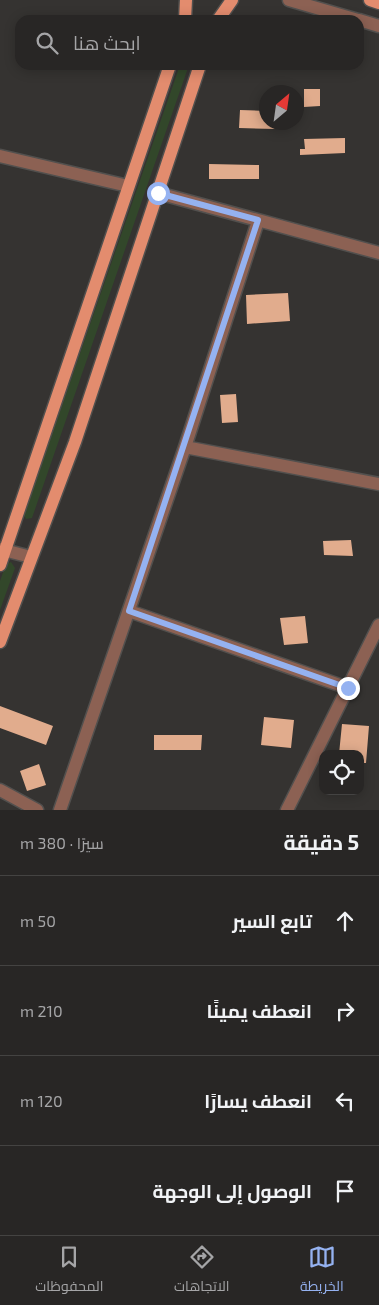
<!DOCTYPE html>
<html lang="ar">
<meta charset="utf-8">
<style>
:root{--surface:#282625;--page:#302e2d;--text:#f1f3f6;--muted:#a5a5a7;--line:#444342;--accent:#95b2f1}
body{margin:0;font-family:"Exo 2",Cairo,sans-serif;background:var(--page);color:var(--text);direction:rtl}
.controls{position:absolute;right:15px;bottom:15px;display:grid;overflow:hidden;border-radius:10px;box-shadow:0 2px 12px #0003}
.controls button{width:45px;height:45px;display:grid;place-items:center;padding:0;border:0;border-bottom:1px solid var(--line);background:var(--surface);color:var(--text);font:25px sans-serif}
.compass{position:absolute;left:259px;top:85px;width:45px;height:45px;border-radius:50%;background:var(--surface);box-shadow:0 2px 12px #0003;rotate:29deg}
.stop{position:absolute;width:15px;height:15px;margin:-11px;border:4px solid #95b2f1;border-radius:50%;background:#fff}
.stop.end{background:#95b2f1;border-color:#fff;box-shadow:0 1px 5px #0008}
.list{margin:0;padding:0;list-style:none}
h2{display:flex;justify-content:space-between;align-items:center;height:65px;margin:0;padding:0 20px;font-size:21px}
h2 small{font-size:16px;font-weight:400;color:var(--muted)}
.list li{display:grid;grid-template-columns:32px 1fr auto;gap:15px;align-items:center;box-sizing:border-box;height:90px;padding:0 20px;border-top:1px solid var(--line)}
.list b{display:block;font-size:19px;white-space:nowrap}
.list em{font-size:16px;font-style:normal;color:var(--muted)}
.icon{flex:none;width:28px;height:28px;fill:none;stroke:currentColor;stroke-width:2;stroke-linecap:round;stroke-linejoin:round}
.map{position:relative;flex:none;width:379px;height:810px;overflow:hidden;direction:ltr}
.search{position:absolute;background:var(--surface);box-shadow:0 2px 12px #0003;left:15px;right:15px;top:15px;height:55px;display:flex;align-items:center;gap:12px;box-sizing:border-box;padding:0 18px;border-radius:15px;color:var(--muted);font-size:19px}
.sheet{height:425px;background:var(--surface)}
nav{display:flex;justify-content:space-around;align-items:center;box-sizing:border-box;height:70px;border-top:1px solid var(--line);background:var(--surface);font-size:14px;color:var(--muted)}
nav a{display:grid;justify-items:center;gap:2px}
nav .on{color:var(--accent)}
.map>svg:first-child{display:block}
.green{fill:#32472a}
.building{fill:#e1ac8d}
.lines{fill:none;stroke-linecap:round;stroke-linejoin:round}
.minor-casing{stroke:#52504e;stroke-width:15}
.major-casing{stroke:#52504e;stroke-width:15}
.minor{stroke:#8c6153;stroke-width:12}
.major{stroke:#e38c6e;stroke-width:12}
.route{stroke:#95b2f1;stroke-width:6}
</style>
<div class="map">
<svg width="379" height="810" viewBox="0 0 379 810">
<rect width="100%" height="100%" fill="#353331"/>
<path class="green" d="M180,65H189L32,518L26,519L24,515Z
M11,562L15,568L0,610V581L6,564Z"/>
<path class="building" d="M304,89H320V106L304,107Z
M240,110L266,111V122H276V129L239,128Z
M345,138V153L300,155V149H305L304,139Z
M209,164L259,165V179H209Z
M288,293L290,321L247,324L246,295Z
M236,394L238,422L222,423L220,395Z
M351,540L353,556L324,555L323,541Z
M305,616L308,643L284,645L280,618Z
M0,706L53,726L46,745L0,728Z
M264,717L294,720L291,748L261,745Z
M342,724L369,726L366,763H360V754H339Z
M154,735H202L201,750H154Z
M39,764L46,785L27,791L20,771Z"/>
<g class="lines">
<defs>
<path id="minor" d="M289,0L358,20
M359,20L379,26
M0,156L128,186
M158,193L379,253
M185,447L379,484
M0,549L31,557
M129,611L348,688
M0,790L37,810
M60,810L185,447L258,221
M287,810L379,625"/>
<path id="major" d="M370,0L379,3
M185,20L186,0
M218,20L232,0
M0,565L170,65
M0,642L75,442L200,65"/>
</defs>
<use href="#minor" class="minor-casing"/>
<use href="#major" class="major-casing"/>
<use href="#minor" class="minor"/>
<use href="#major" class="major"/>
</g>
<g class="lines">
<path class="route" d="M158,193L258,220L129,611L348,688"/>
</g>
</svg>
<div class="controls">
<button><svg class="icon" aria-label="locate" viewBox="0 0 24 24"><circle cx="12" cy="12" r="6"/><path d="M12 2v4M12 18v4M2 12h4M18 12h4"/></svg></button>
</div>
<svg class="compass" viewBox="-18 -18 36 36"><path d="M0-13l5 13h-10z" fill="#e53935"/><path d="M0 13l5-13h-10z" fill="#a5a5a7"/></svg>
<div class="stop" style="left:158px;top:193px"></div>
<div class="stop end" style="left:348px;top:688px"></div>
<div class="search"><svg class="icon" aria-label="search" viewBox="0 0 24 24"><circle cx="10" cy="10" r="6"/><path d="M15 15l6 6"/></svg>ابحث هنا</div>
</div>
<section class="sheet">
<h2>5 دقيقة<small>سيرًا · 380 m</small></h2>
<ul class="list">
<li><svg class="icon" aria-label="ahead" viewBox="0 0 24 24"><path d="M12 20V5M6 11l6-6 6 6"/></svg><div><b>تابع السير</b></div><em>50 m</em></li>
<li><svg class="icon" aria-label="right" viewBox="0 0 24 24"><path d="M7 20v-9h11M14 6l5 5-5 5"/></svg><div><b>انعطف يمينًا</b></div><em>210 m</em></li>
<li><svg class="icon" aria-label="left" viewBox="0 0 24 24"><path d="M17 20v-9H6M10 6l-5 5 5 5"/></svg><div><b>انعطف يسارًا</b></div><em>120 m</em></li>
<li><svg class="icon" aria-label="arrive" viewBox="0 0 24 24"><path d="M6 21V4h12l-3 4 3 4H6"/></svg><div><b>الوصول إلى الوجهة</b></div></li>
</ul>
</section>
<nav>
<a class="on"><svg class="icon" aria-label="map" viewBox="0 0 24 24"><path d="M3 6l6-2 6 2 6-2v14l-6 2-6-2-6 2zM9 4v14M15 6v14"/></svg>الخريطة</a>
<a><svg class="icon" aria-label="directions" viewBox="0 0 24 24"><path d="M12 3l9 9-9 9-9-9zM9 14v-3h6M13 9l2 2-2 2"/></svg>الاتجاهات</a>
<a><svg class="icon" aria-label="saved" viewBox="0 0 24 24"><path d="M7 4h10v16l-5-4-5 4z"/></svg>المحفوظات</a>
</nav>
